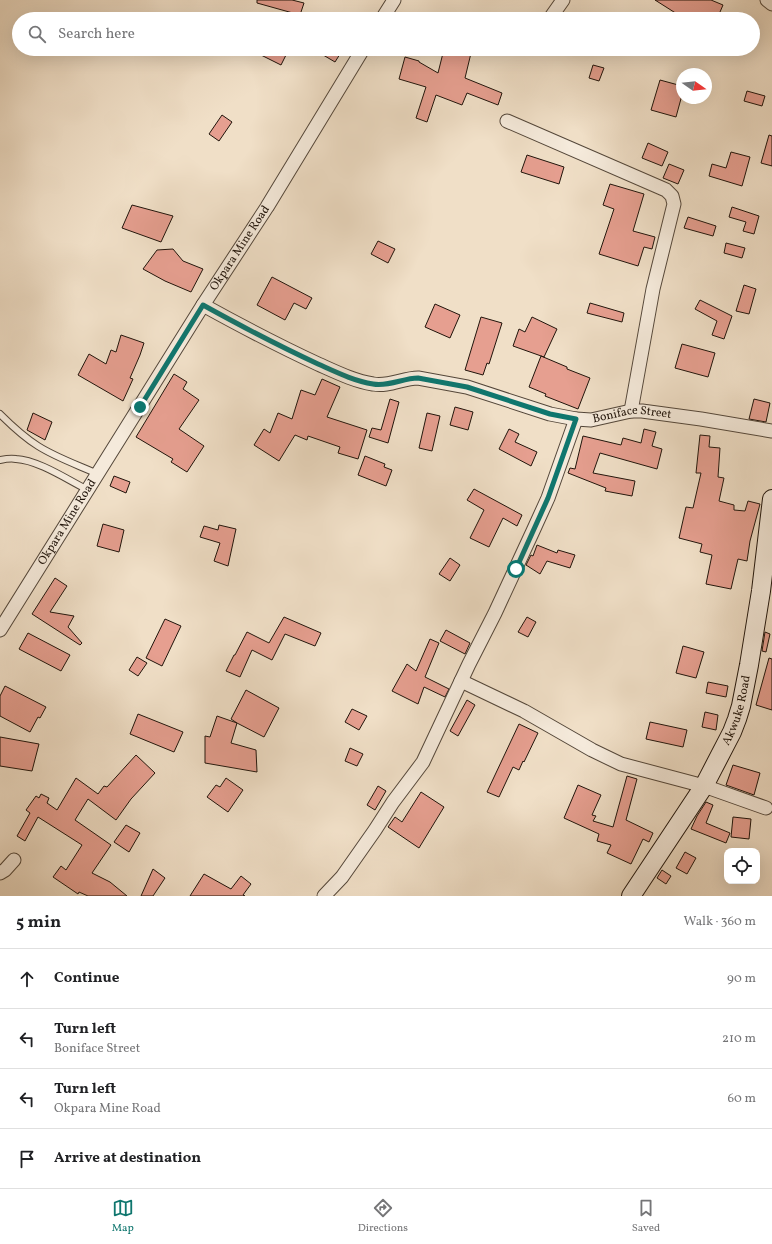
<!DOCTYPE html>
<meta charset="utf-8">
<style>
:root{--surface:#fff;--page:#f6f6f6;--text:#202124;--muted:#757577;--line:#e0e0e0;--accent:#0f766e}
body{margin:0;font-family:Vollkorn,serif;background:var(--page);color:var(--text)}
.controls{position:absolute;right:12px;bottom:12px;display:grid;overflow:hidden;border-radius:8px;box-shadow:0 4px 16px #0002}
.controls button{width:36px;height:36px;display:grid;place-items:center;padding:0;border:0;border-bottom:1px solid var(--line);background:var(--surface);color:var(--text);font:20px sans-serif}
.compass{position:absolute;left:676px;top:68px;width:36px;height:36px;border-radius:50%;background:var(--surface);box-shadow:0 4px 16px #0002;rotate:104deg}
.stop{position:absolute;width:12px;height:12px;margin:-9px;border:3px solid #0f766e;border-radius:50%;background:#fff}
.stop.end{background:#0f766e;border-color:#fff;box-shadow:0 1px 4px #0008}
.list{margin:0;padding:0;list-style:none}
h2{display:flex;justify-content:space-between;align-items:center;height:52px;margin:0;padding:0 16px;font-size:17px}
h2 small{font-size:13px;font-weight:400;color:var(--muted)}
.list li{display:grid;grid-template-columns:26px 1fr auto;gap:12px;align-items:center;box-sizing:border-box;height:60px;padding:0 16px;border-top:1px solid var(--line)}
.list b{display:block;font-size:15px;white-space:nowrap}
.list p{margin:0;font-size:13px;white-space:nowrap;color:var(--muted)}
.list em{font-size:13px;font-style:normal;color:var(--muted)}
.icon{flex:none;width:22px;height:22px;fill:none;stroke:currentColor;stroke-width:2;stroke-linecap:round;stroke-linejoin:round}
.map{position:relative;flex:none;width:772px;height:896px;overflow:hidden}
.search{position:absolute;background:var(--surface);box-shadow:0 4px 16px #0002;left:12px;right:12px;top:12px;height:44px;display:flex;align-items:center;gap:10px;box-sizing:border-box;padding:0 14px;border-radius:22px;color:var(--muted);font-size:15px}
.sheet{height:292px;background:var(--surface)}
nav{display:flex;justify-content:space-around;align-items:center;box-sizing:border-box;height:56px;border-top:1px solid var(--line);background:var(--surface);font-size:11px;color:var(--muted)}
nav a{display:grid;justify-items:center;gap:2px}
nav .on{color:var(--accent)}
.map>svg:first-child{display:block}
.building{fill:#e69f90;stroke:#20140b}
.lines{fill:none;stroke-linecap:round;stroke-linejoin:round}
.service-casing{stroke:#54473a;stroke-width:8}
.minor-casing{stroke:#54473a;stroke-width:15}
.secondary-casing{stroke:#20140b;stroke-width:20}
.service{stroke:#f5eadb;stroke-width:6}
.minor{stroke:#f5eadb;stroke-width:13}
.secondary{stroke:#f5eadb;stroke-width:18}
.route{stroke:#0f766e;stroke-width:5}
.labels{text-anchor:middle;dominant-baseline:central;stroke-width:3.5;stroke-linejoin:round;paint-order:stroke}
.street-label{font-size:12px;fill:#20140b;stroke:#f5eadb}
</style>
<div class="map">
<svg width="772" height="896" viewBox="0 0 772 896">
<rect width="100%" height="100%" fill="#f0dfc7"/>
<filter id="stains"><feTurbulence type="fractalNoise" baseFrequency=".005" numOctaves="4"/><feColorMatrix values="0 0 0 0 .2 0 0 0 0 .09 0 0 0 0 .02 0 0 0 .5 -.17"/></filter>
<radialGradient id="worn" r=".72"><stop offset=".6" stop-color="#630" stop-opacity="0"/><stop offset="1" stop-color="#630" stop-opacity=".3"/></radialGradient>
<path class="building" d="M257,0H292L304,3L300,15L257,3Z
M655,0H711L723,5L717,19H685Z
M249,49H289L281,65Z
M313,49H333L340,54L335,62Z
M444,49H472L465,78L502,93L498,105L467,93L462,105L436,95L427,122L416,118L426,87L399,79L405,57L419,61V62L438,73Z
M593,65L604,68L599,81L589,78Z
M660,80L682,86V95L676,117L651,110Z
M747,91L765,96L762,106L744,101Z
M222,115L232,122L219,141L209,134Z
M769,135L772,136V166L761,163Z
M648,143L668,152L662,166L642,158Z
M731,152L750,157L742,186L709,176L712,164L726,168Z
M527,155L564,167L559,184L521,172Z
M669,164L684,170L678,184L663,178Z
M610,184L644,194L633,231L655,237L652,249L644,247L638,266L599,254L614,209L603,205Z
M132,205L173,216L161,242L122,228Z
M732,207L759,216L754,234L743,231L746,222L729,217Z
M688,217L716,226L713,236L684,228Z
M378,241L395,249L388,263L371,254Z
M726,243L745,248L742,258L724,253Z
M173,249L183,261L203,269L191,292L165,281L143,269L157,250Z
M272,277L312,298L306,309L294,303L285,320L257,305Z
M744,285L756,289L749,314L736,311Z
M700,300L732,316L724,339L712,335L717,321L695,309Z
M590,303L624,313L622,322L587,313Z
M435,304L460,315L450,338L425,327Z
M481,317L502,323L489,364L487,363L483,375L465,370Z
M532,317L557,329L544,357L513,346L519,329L525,332Z
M121,335L144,343L140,355L130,378L133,379L123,401L78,375L89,354L106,364L111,350L116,352Z
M682,344L715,353L708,377L675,368Z
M541,356L567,367V369L590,378L578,409L545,396L546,394L529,387Z
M174,374L187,382L183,389L199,400L179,429L204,446L187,472L171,462L173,459L136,437Z
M322,379L340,387L327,417L367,430L358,459L338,453L340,447L308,436L307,440L295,435L279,461L254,445L264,429L270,433L278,413L292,419L301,390L315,395Z
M390,399L399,402L388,443L369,437L372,428L381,430Z
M754,399L770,403L766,422L749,419Z
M455,407L473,412L468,430L450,425Z
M33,413L52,422L45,440L27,430Z
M427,413L440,416L432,451L419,448Z
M509,429L519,434L515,442L537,452L531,466L499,449Z
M644,429L656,432L652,446L662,449L657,469L600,453L593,473L635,481L632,496L605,491L606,488L568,473L570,468L575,469L583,436L621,445L623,438L641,443Z
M700,435L710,436L709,447L720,448L718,477L724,478L719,501L734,505V510L745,511L748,501L760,504L750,541L747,561L738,559L731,589L706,584L712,555L700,552L702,544L679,538L686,507L693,508L701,473H696Z
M365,456L385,464L384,467L392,470L386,486L358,475Z
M114,476L130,482L126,493L110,486Z
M474,489L522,515L517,526L503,518L489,547L470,538L484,510L467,500Z
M103,524L124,530L119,552L97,546Z
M219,525L236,529L228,566L214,561L220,543L200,537L204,526L218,530Z
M537,545L557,553L558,550L575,555L570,568L547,561L540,574L526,565L531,555L533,556Z
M450,558L460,565L450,581L439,574Z
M55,578L67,586L50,612L74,616L68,627L82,643L80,645L32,614Z
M284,617L321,633L315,646L285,634L272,660L252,650L240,677L226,671L234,655H235L247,632L269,643Z
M527,617L536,622L528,637L518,632Z
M165,619L181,626L162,666L146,658Z
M446,630L470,643L465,654L440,641Z
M765,632L770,634L766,652L762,651Z
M28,633L70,655L61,671L19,649Z
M430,639L439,643L425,677L449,689L445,697L424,687L418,704L392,691L407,664L416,671Z
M683,646L704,652L696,678L676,673Z
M137,657L147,663L138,676L129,670Z
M769,658L772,659V710L756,705Z
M708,682L728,686L726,697L706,693Z
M5,686L46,707L40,718L38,717L30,732L0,716V696Z
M246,690L279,708L264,737L237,723L231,743L256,750L257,772L205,763V736L210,737L217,716L237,723L231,719Z
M467,700L475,705L458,736L450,731Z
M352,709L367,716L359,730L345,722Z
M705,712L718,715L716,730L702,727Z
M138,714L183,732L174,752L130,734Z
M650,722L687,730L683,747L646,739Z
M519,724L538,733L524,762L523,761L519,770L513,767L499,797L487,792Z
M0,737L39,744L32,771L0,766Z
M350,748L363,754L357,766L345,761Z
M136,755L155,773L131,799L116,820L88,799L75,820L111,845L92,873L110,882L127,896H88L79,892L78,894L53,877L61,866L66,870L82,845L38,817L25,841L17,836L30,813L26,810L36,796L39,798L41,794L49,798L47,803L57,810L76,778L98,794L104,786L107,787Z
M733,765L760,773L754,795L726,785Z
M627,776L637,779L626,820L653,833L649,842L643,839L631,864L607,853L611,845L597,841L599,834L564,818L578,785L601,795L592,815L596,816L593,821L613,827Z
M226,778L243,790L228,812L207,797L216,785L220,787Z
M378,786L386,791L375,810L367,805Z
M421,792L444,807L419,848L388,827L395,817L402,822Z
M706,802L713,805L706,823L730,833L726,843L691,829L697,816Z
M733,817L751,819L749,839L731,837Z
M126,825L140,833L129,852L114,842Z
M685,852L696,858L687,874L676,868Z
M153,869L165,878L153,896H141Z
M662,870L671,876L666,884L657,878Z
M204,874L231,889L241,876L251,884L243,895L245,896H190Z"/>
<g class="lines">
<defs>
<path id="service" d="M0,414C12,426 24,437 38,446C57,458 78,465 98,474
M0,460C5,459 11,458 16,459C38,460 68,480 88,490"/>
<g id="minor">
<path d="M767,0L772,4"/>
<path d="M551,17L563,0"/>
<path d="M382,19L394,0"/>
<path d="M507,121L666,190L672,196L674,204L653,289L631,411"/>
<path id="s1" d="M203,305C241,326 279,346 318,364C336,372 354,381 373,384C389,387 403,378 418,378L467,387L550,414L576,419L591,420L631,411H642L701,419L772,431"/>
<path id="s2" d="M0,630L203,305L267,207L363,49"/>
<path d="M461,681L524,711L592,750L621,764L704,786L766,808"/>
<path d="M0,873L5,870L14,860"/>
<path d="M324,896L342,877L375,830L393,802L423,762L469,664L495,613L533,531L548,498L576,419"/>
</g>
<g id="secondary">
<path id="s3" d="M631,896L704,786L732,732L737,719L741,706L749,665L761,591L772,499"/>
</g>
</defs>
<use href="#service" class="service-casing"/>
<use href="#minor" class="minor-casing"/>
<use href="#secondary" class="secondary-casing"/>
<use href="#service" class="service"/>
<use href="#minor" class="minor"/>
<use href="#secondary" class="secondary"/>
</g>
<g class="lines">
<path class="route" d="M140,407L203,305C241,326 279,346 318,364C336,372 354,381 373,384C389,387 403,378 418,378L467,387L550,414L576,419L548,498L516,569"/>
</g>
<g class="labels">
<g class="street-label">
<text stroke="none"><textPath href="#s2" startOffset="451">Okpara Mine Road</textPath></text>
<text stroke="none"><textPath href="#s1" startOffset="454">Boniface Street</textPath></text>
<text stroke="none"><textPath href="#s2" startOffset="127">Okpara Mine Road</textPath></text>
<text stroke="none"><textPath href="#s3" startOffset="215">Akwuke Road</textPath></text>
</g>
</g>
<rect width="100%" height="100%" filter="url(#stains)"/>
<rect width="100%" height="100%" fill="url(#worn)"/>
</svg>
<div class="controls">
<button><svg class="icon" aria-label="locate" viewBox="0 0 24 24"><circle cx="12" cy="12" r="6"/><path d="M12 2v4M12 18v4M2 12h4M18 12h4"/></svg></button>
</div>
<svg class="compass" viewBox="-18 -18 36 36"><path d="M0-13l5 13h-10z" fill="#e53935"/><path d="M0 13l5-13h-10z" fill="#757577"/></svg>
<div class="stop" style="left:516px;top:569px"></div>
<div class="stop end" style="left:140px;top:407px"></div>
<div class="search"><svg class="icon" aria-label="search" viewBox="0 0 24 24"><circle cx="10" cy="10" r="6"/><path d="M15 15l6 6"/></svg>Search here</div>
</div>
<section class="sheet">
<h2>5 min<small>Walk · 360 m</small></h2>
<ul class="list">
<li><svg class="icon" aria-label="ahead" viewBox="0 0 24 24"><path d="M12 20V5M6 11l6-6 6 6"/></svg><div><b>Continue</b></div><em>90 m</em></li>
<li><svg class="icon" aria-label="left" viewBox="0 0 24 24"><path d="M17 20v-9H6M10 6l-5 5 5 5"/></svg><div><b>Turn left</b><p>Boniface Street</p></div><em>210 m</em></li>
<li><svg class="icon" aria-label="left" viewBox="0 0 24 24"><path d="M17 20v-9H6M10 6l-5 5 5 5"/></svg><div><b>Turn left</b><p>Okpara Mine Road</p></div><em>60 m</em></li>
<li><svg class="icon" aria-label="arrive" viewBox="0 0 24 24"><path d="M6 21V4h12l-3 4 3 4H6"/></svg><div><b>Arrive at destination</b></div></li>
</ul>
</section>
<nav>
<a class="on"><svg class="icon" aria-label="map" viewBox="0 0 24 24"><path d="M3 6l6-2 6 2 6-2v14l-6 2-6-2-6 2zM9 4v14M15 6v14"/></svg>Map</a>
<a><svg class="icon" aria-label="directions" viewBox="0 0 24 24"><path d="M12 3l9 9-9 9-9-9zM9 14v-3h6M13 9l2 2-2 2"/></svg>Directions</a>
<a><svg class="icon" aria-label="saved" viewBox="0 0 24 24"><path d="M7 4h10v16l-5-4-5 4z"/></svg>Saved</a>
</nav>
